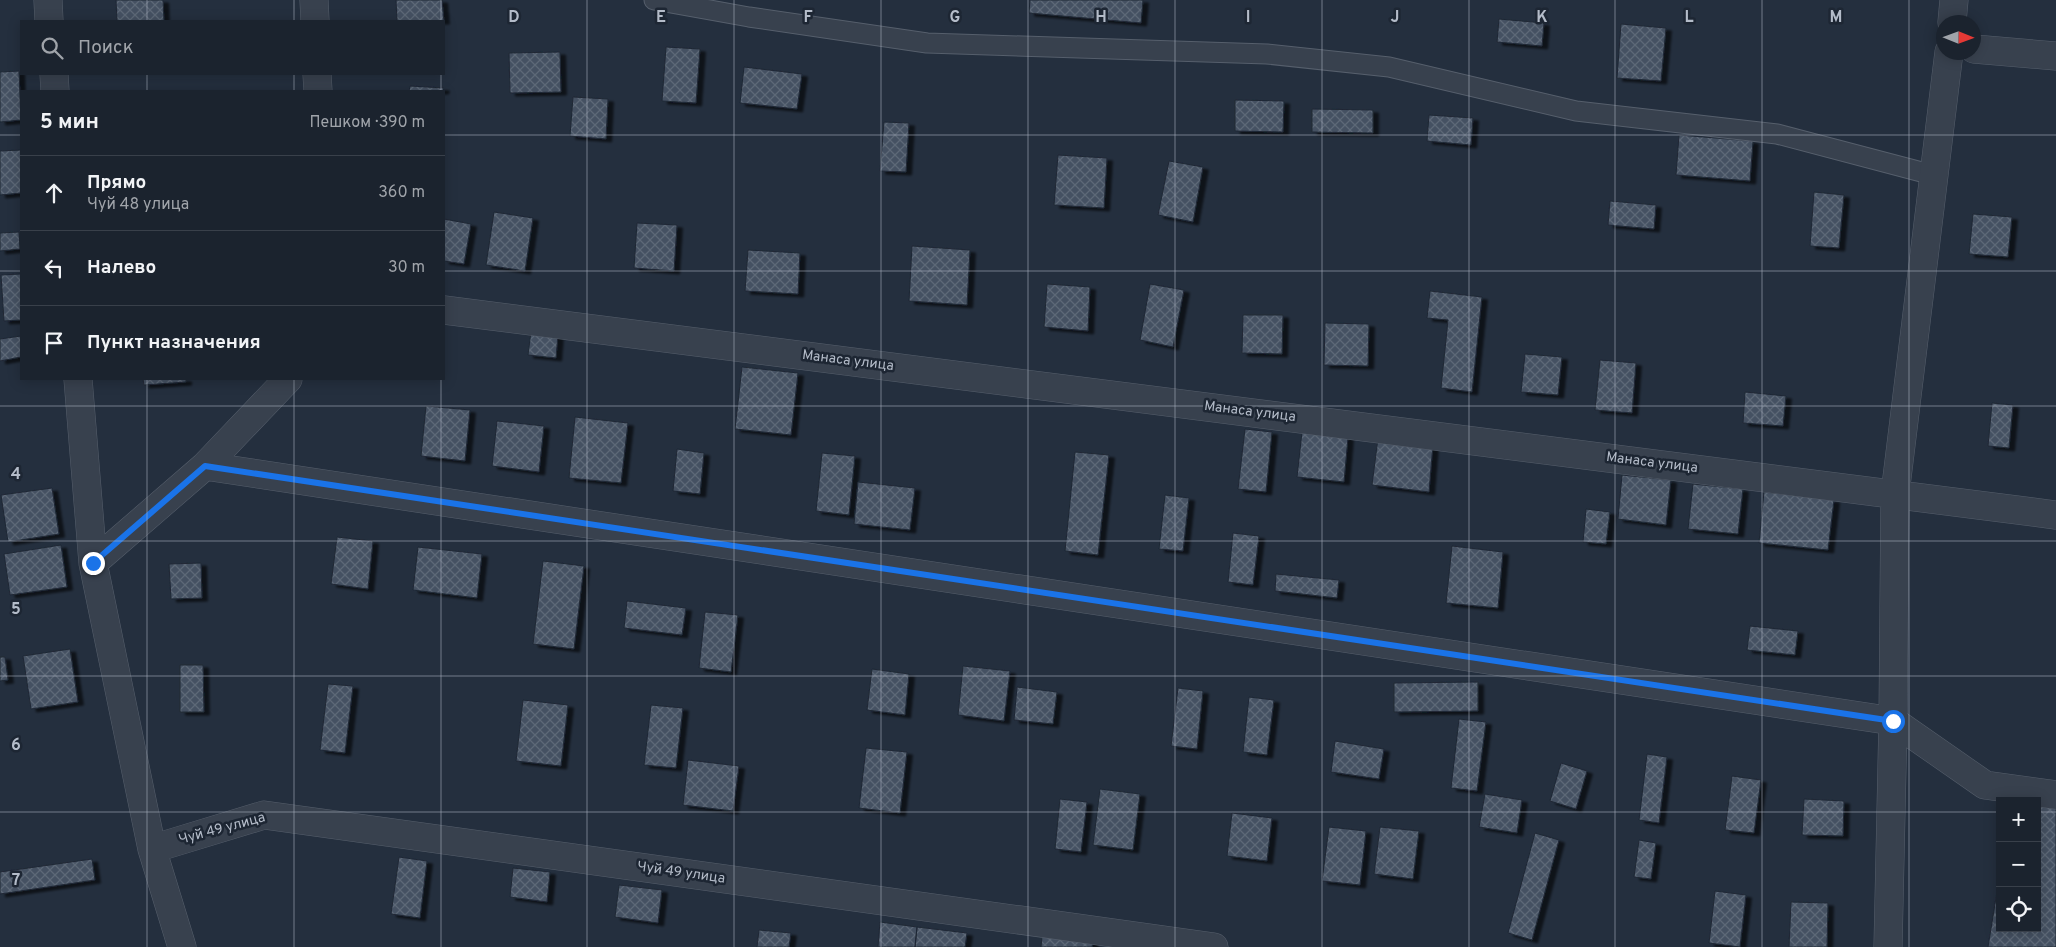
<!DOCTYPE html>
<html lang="ru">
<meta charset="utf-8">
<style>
:root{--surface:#1b232e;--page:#242b36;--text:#f1f3f6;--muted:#a0a4aa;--line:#39404a}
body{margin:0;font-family:Overpass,sans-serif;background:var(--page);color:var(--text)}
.controls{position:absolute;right:15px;bottom:15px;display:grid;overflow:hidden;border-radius:0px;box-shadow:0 2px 12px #0003}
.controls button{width:45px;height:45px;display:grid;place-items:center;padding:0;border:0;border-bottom:1px solid var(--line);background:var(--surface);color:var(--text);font:25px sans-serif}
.compass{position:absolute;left:1936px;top:15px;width:45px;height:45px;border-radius:50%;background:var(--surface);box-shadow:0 2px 12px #0003;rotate:91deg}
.stop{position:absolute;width:15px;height:15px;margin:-11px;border:4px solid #1a73e8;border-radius:50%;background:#fff}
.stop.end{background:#1a73e8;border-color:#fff;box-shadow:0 1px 5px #0008}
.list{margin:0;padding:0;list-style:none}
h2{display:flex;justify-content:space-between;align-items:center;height:65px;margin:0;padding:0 20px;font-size:21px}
h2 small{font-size:16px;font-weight:400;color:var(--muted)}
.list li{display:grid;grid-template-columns:32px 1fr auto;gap:15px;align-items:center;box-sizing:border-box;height:75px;padding:0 20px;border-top:1px solid var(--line)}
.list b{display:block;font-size:19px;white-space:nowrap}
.list p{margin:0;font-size:16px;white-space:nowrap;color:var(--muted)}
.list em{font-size:16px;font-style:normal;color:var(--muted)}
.icon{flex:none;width:28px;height:28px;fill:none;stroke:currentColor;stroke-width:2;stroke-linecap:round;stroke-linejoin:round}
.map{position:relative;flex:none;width:2056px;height:947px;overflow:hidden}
.search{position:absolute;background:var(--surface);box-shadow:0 2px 12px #0003;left:20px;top:20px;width:425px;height:55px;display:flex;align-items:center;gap:12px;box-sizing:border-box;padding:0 18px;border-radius:0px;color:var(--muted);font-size:19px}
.panel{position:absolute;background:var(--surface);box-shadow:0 2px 12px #0003;left:20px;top:90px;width:425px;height:290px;border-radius:0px}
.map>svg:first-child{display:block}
.building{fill:url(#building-cross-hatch);stroke:#1f2835;filter:url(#shadow)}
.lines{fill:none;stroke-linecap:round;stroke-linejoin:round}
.service-casing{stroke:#565f6c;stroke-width:21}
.minor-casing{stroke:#565f6c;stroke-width:29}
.service{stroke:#38414e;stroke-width:19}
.minor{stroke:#38414e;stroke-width:28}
.route{stroke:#1a73e8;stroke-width:6}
.grid{fill:none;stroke:#b4bcc9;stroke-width:1;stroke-opacity:0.55}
.labels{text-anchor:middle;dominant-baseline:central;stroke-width:5;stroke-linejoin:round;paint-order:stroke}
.street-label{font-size:14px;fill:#b4bcc9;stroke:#1d2633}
.grid-label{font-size:16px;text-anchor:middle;font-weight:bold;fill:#b4bcc9;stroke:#1d2633;stroke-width:5;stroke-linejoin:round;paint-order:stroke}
</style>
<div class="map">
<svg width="2056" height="947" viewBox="0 0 2056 947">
<defs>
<pattern id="building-cross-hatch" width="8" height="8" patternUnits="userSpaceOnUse" patternTransform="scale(1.25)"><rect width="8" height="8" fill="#455162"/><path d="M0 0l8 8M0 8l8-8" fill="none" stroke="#5d6877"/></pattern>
<filter id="shadow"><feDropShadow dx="5.5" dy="3" stdDeviation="1" flood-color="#0009"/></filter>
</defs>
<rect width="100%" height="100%" fill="#242f3e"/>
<path class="building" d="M116,0H163L164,21H117Z
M396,0H442L444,21H397Z
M1030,0H1143L1141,23L1029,13Z
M1499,19L1544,23L1542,46L1497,42Z
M1621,24L1666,28L1661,81L1617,78Z
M666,47L700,49L696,103L662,101Z
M560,52L561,92L510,93L509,53Z
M744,67L802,74L797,109L740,103Z
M19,71L21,120L0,122V72Z
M410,86L444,88L443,91H409Z
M573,97L608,99L606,139L570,136Z
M1235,100L1284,101L1283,132L1235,131Z
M1312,109L1373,110V133L1312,132Z
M1429,115L1473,118L1471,145L1427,141Z
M884,122L909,123L906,172L880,171Z
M1679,135L1753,141L1750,181L1676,175Z
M21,150V193L0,195V151Z
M1058,155L1107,158L1104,208L1054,205Z
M1169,161L1203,167L1193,222L1158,215Z
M1814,192L1844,195L1839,248L1810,246Z
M1610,201L1656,205L1654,229L1608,225Z
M494,212L533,218L525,271L486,265Z
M1973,214L2012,217L2008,257L1969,254Z
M444,219L471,224L464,264L444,261Z
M637,223L677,225L674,271L634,268Z
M19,232L20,249L0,251V233Z
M912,246L970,250L967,305L909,301Z
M748,250L800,253L798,294L745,291Z
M21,274V320L4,321L1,275Z
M1047,284L1090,287L1088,331L1044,327Z
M1150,284L1184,290L1173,347L1140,340Z
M1430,291L1482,297L1472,392L1441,388L1448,320L1427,318Z
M1243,315H1283L1282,354L1242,353Z
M1325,323L1369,324L1368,366L1324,365Z
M531,331L558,334L556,358L528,355Z
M21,336V357L0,361V339Z
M1525,354L1562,357L1558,395L1521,392Z
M1600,360L1636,363L1632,413L1595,410Z
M742,367L798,373L791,435L735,429Z
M143,379H186V382L144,385Z
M1745,392L1786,396L1783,426L1743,423Z
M1992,403L2013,405L2009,448L1988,446Z
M426,406L470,410L465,461L421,456Z
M575,417L628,423L621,483L569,478Z
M497,421L544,426L539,472L492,466Z
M1245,429L1272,432L1266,492L1238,489Z
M1302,432L1348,437L1344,482L1297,477Z
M1378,438L1433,444L1429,492L1372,485Z
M677,449L704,453L700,494L673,491Z
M1075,452L1109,455L1098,555L1065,551Z
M822,453L855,456L849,515L816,511Z
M1622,475L1671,480L1666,525L1618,519Z
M858,482L915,488L910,530L854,524Z
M1693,484L1743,489L1738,534L1688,529Z
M52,488L59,534L8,542L1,495Z
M1764,492L1834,500L1828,550L1759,543Z
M1165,495L1189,498L1183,551L1159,549Z
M1586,509L1610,512L1606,544L1583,542Z
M1233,533L1259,536L1253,585L1228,582Z
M337,537L373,541L368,589L331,584Z
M61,545L67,587L10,595L4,554Z
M1452,546L1503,552L1498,608L1446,603Z
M418,547L482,554L477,598L413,590Z
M543,561L584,566L574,649L533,644Z
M201,563L202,598L171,599L169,564Z
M1276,574L1339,580L1337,598L1275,591Z
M627,601L686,608L682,635L624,628Z
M705,612L738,615L731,672L699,668Z
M1750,626L1798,631L1795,655L1747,650Z
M70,649L78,702L31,709L23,656Z
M0,657H5L8,680L0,681Z
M180,665H203L204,712H180Z
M963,666L1010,671L1004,721L958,715Z
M872,669L909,674L905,715L867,710Z
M1478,682V711L1394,712V683Z
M328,684L353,686L345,753L320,750Z
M1017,687L1057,692L1053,724L1014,720Z
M1178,688L1203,691L1197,749L1171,746Z
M1249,697L1274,700L1267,755L1243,752Z
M523,700L568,705L561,766L516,761Z
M651,705L683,708L676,768L644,765Z
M1459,719L1486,722L1477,791L1451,788Z
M1335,741L1384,749L1379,779L1331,772Z
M866,748L907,752L900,813L859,808Z
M1647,754L1667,757L1659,823L1639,820Z
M688,760L739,766L733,811L683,805Z
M1561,763L1587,771L1576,809L1550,801Z
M1732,776L1761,780L1754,833L1725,830Z
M1100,789L1140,794L1133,850L1093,845Z
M1485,794L1522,800L1517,833L1479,827Z
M1060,799L1087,802L1081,852L1055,849Z
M1804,799L1844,801L1843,836L1802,835Z
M2037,801L2056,804V947H1988L2000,873V928H2037Z
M1232,813L1272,818L1267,861L1227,856Z
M1329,827L1366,831L1360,885L1322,881Z
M1380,827L1419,831L1413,879L1374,874Z
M1535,833L1559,840L1532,940L1508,933Z
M1639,840L1656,843L1651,879L1634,877Z
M399,857L427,861L420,918L391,914Z
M92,859L95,880L0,894V872Z
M513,868L550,872L547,902L510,897Z
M619,885L662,890L658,923L615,917Z
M1715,891L1746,895L1740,947L1709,943Z
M1791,902L1828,903L1827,947H1789Z
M880,922L917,927L915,947H878Z
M917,927L967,933L965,947H915Z
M759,930L791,933L789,947H757Z
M1042,937L1093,942L1092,947H1041Z"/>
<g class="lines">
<defs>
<path id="service" d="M654,0L749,17L927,43L1267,54L1389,67L1576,111L1777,134L1933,175"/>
<path id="minor" d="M48,0L49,21
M314,0L315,21
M1952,22L1954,0
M1974,49L2056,56
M54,74L55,91
M317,74L318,91
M444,310L2056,515
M78,379L93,563L152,849L182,947
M205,466L1893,721L1985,785L2056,795
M93,563L205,466L288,379
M152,849L264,815L1214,947
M1888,947L1893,721L1895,494L1949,52"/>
</defs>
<use href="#service" class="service-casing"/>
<use href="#minor" class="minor-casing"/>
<use href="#service" class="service"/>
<use href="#minor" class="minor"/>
</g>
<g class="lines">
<path class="route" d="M93,563L205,466L1893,721"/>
</g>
<path class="grid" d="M147,0V21M294,0V21M441,0V21M587,0V947M734,0V947M881,0V947M1028,0V947M1175,0V947M1322,0V947M1469,0V947M1615,0V947M1762,0V947M1909,0V947M147,74V91M294,74V91M441,74V91M0,135H21M444,135H2056M0,271H21M444,271H2056M147,379V947M294,379V947M441,379V947M0,406H2056M0,541H2056M0,676H2056M0,812H2000M2037,812H2056"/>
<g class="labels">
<g class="street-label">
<text transform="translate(848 361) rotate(7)">Манаса улица</text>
<text transform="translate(1250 412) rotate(7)">Манаса улица</text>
<text transform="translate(1652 463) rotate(7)">Манаса улица</text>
<text transform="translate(222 829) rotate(-15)">Чуй 49 улица</text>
<text transform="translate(681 873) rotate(8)">Чуй 49 улица</text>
</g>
</g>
<g class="grid-label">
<text x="514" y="22">D</text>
<text x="661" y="22">E</text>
<text x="808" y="22">F</text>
<text x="955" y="22">G</text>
<text x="1101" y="22">H</text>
<text x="1248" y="22">I</text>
<text x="1395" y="22">J</text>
<text x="1542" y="22">K</text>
<text x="1689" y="22">L</text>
<text x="1836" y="22">M</text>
<text x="16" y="479">4</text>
<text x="16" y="614">5</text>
<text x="16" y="750">6</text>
<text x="16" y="885">7</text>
</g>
</svg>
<div class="controls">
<button>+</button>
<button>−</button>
<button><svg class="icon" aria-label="locate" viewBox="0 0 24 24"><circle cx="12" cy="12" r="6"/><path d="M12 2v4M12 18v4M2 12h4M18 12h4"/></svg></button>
</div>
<svg class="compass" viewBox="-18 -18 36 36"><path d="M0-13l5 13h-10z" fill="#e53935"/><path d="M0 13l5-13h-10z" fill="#a0a4aa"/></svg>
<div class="stop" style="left:1893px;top:721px"></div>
<div class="stop end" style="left:93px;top:563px"></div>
<div class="search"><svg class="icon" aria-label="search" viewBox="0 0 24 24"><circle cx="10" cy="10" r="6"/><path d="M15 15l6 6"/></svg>Поиск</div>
<section class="panel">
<h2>5 мин<small>Пешком · 390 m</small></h2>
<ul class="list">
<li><svg class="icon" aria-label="ahead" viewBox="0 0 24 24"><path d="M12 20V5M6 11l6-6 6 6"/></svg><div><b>Прямо</b><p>Чуй 48 улица</p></div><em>360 m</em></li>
<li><svg class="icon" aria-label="left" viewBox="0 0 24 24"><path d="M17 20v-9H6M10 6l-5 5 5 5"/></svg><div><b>Налево</b></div><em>30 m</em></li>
<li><svg class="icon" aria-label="arrive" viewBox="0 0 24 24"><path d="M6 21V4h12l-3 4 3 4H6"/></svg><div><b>Пункт назначения</b></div></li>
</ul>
</section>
</div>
